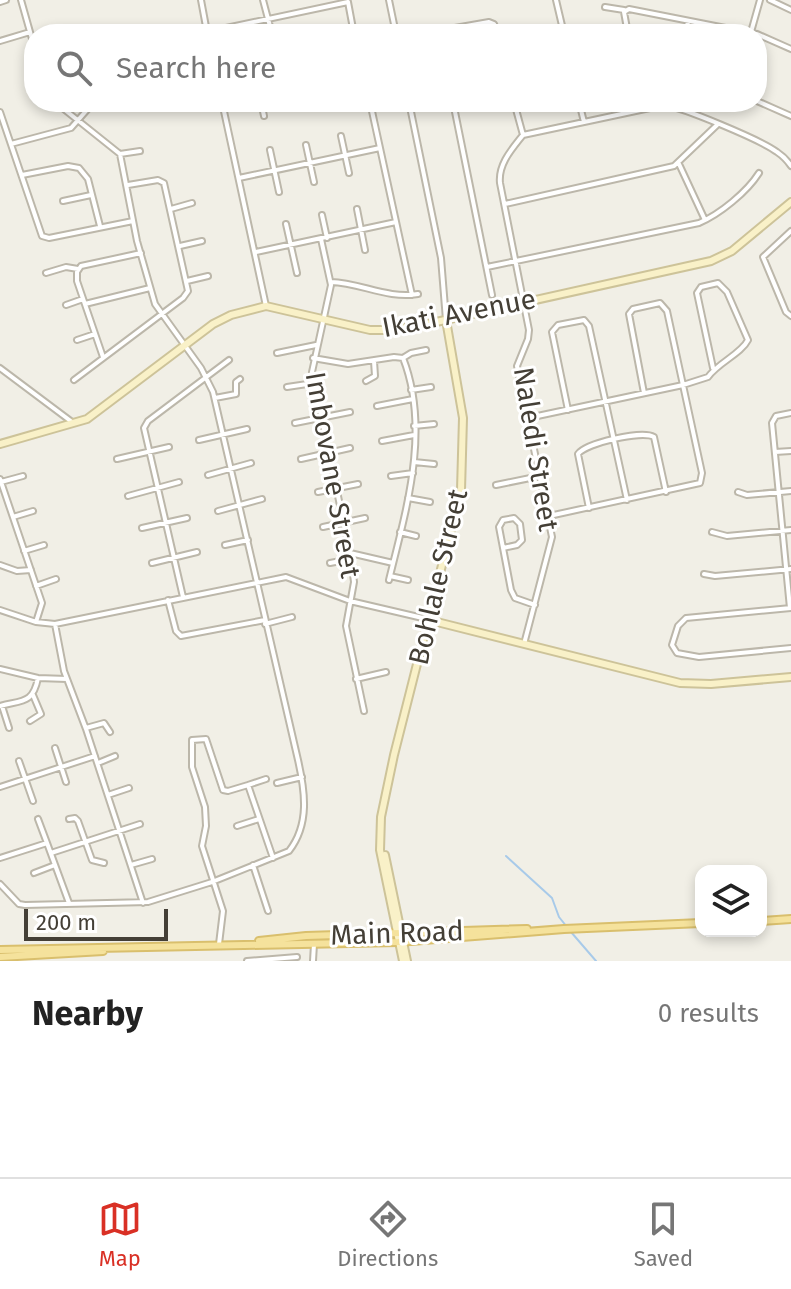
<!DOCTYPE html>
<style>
:root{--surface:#fff;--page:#f2f2f2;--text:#222;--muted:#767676;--line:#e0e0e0;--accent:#d93025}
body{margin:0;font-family:"Fira Sans",sans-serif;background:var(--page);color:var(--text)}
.controls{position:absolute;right:24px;bottom:24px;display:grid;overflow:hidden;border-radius:16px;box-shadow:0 4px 12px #0003}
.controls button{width:72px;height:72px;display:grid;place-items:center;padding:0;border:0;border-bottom:2px solid var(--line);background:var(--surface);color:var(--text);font:40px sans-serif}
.scale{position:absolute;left:24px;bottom:20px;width:144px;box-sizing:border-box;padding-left:8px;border:4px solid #443f36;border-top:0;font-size:22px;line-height:28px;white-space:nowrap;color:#443f36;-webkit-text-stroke:6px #fff;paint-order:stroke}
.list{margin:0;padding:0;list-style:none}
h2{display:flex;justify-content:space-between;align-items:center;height:104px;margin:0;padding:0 32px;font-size:34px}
h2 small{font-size:26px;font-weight:400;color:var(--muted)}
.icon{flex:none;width:44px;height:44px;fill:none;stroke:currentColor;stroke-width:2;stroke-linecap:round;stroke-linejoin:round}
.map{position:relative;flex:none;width:791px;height:961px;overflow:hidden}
.search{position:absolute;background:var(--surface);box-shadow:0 4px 12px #0003;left:24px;right:24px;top:24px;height:88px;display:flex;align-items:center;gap:20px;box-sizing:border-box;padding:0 28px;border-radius:32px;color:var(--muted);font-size:30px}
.sheet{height:216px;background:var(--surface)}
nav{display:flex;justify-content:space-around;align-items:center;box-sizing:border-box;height:112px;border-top:2px solid var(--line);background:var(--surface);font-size:22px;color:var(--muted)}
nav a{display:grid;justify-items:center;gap:4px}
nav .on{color:var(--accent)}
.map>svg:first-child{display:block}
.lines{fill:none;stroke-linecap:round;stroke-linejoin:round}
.stream{stroke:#a8cae9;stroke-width:2}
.street-casing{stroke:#bcb7aa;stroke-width:8}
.secondary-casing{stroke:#cdc399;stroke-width:10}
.primary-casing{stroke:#d9bf6d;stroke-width:10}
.street{stroke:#fff;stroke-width:4}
.secondary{stroke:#f9f1c8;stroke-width:6}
.primary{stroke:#f5e29c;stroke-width:6}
.labels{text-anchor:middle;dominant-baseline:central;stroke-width:6;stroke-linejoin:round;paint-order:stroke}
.street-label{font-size:28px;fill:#443f36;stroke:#fff}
</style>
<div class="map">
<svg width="791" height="961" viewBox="0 0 791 961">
<rect width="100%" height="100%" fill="#f1efe6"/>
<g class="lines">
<path class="stream" d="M506,856L552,898L559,917L567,927
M571,932L596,961"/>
<defs>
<path id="street" d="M21,0L34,46
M201,0L207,32
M263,0L272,34
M389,0L396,34
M556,0L564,34
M770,0L791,10
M0,2L6,0
M348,2L354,34
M605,7L624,10
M687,21L690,34
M207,32L348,2
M751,32L760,0
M441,34L449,29L489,22L494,24L498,34
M628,34L624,12L629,9L756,34
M757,34L791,49
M0,41L30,32
M757,101L791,116
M222,102L266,306
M261,102L264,116
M297,102L298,107
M370,102L412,295
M409,102L441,258L446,320
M453,102L492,295
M514,102L523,135
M579,102L584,122
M0,112L42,236L49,238L133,221
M341,136L349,173
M11,144L71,128L94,102
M306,145L314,182
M270,150L279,192
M120,154L140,151
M679,164L705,220
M22,175L68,166L79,168L88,179L100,226
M239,178L380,148
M63,201L91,195
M505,204L674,166L717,125
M171,209L192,203
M357,209L365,250
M322,215L327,238
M286,224L297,273
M791,231L763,257L786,312L791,316
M321,239L331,285L312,372L351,558L354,582L346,626L364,711
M180,246L202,241
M256,252L396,222
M487,267L699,223C720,214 747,192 759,173
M46,273L66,267L78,269
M187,281L208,276
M331,282C361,283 387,299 418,294
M85,304L150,288
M66,305L83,299
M77,340L95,334
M277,353L316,345
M103,357L77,281V272L81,266L141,253
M313,358L348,364L394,357L403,358L411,353L426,350
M0,368L72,422
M74,380L183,298L188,291L164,183L158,180L128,185
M366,381L375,376L374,361
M287,387L314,383
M411,390L431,387
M215,398L236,394V382L240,379
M377,406L413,399
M568,410L552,332L558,325L584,320L589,326L627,500
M528,418L683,385L708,377C719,362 741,354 748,340L727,292L718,283L701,287L697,293L713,368
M295,423L350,412
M414,426L434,424
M199,440L247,429
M382,441L414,435
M775,452L791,451
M117,459L169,447
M301,459L350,448
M414,462L434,464
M208,475L251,463
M391,476L413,473
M0,479L42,603L36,622
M1,482L23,476
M496,485L540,476
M318,492L358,484
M738,492L747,495L791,491
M128,496L179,482
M408,498L430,502
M589,508L578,454C586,443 642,430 654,437L666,492
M218,511L262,499
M549,516L700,483L702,473L667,311L660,303L633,309L629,314L644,393
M13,517L33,511
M323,527L365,518
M142,528L187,518
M400,532L416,536
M712,532L727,536L791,530
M225,545L248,540
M503,548L517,545L522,540L520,524L514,518L503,520L499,527L511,590L515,598L535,605
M24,551L44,545
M350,553L393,563
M152,563L197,552
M330,563L351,559
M0,565L17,571L31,570
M704,574L715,576L791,569
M390,576L408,580
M389,580C406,510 431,430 403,358
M36,586L56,579
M183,597L144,428L148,421L229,360
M168,600L176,631L181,636L265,620
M790,608L772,423L776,416L791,413
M791,608L686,618L678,626L672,645L677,653L699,657L791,648
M0,610L36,622L55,624L286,577L350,601L427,619
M55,624L64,671L86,729L143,903
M265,624L292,617
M524,644L552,537L517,366L528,339L529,330L500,183C498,164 512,149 523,135L664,105C682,107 761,140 777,152C783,156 787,160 791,166
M0,669L38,678L67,679
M356,679L386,672
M0,706C22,700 33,704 38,678
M2,706L9,728
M30,721L41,714L33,695
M86,728L104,723L110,732
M55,748L66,782
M19,761L33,801
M98,763L115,756
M277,783L302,777
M248,785L266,779
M0,787L95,756
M108,795L129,788
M38,819L47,843
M69,819L75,818L78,821L92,860L104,863
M237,826L259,819
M51,853L140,824
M0,858L47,843L69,903
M131,865L152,859
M253,865L268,911
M34,873L55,865
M0,884L19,904L25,905L148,902L212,882L289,851C310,824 305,791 298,760L213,392L201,368L155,304L137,241L120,154L55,102
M219,944L223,911L202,846L206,826L205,807L192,767V740L206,739L223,790L228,791L248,785L273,858
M247,961L297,957
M313,961L314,944"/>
<path id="secondary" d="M0,444L87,419L213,324L231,315L266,306L370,330H390L427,324L711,261L732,251L791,202
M429,620L680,683L711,684L791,677
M385,855L407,961
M403,961L380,850L381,817L394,755L461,490L463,418L446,320"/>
<path id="primary" d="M761,921L791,919
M259,941L306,936L527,929
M0,950L398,942L564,929L701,923
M0,957L103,951"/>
</defs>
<use href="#street" class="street-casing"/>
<use href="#secondary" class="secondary-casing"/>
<use href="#primary" class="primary-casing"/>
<use href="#street" class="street"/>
<use href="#secondary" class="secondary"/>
<use href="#primary" class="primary"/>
</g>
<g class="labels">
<g class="street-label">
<text transform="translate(459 313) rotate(-11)">Ikati Avenue</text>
<text transform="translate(536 449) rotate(81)">Naledi Street</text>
<text transform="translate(333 475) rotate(80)">Imbovane Street</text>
<text transform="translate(438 577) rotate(-77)">Bohlale Street</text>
<text transform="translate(397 933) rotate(-2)">Main Road</text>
</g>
</g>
</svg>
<div class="controls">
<button><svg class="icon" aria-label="layers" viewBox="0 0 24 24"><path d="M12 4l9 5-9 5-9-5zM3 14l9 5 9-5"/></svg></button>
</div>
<div class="scale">200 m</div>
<div class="search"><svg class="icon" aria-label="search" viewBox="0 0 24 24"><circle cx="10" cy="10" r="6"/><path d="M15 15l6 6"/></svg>Search here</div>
</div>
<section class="sheet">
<h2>Nearby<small>0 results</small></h2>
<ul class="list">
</ul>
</section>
<nav>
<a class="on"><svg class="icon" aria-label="map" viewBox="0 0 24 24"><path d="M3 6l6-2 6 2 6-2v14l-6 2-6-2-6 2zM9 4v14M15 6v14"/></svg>Map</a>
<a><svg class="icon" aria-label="directions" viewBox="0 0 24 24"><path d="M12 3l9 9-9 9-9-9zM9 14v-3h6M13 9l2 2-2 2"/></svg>Directions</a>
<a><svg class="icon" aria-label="saved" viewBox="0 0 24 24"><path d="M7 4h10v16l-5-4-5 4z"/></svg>Saved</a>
</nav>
